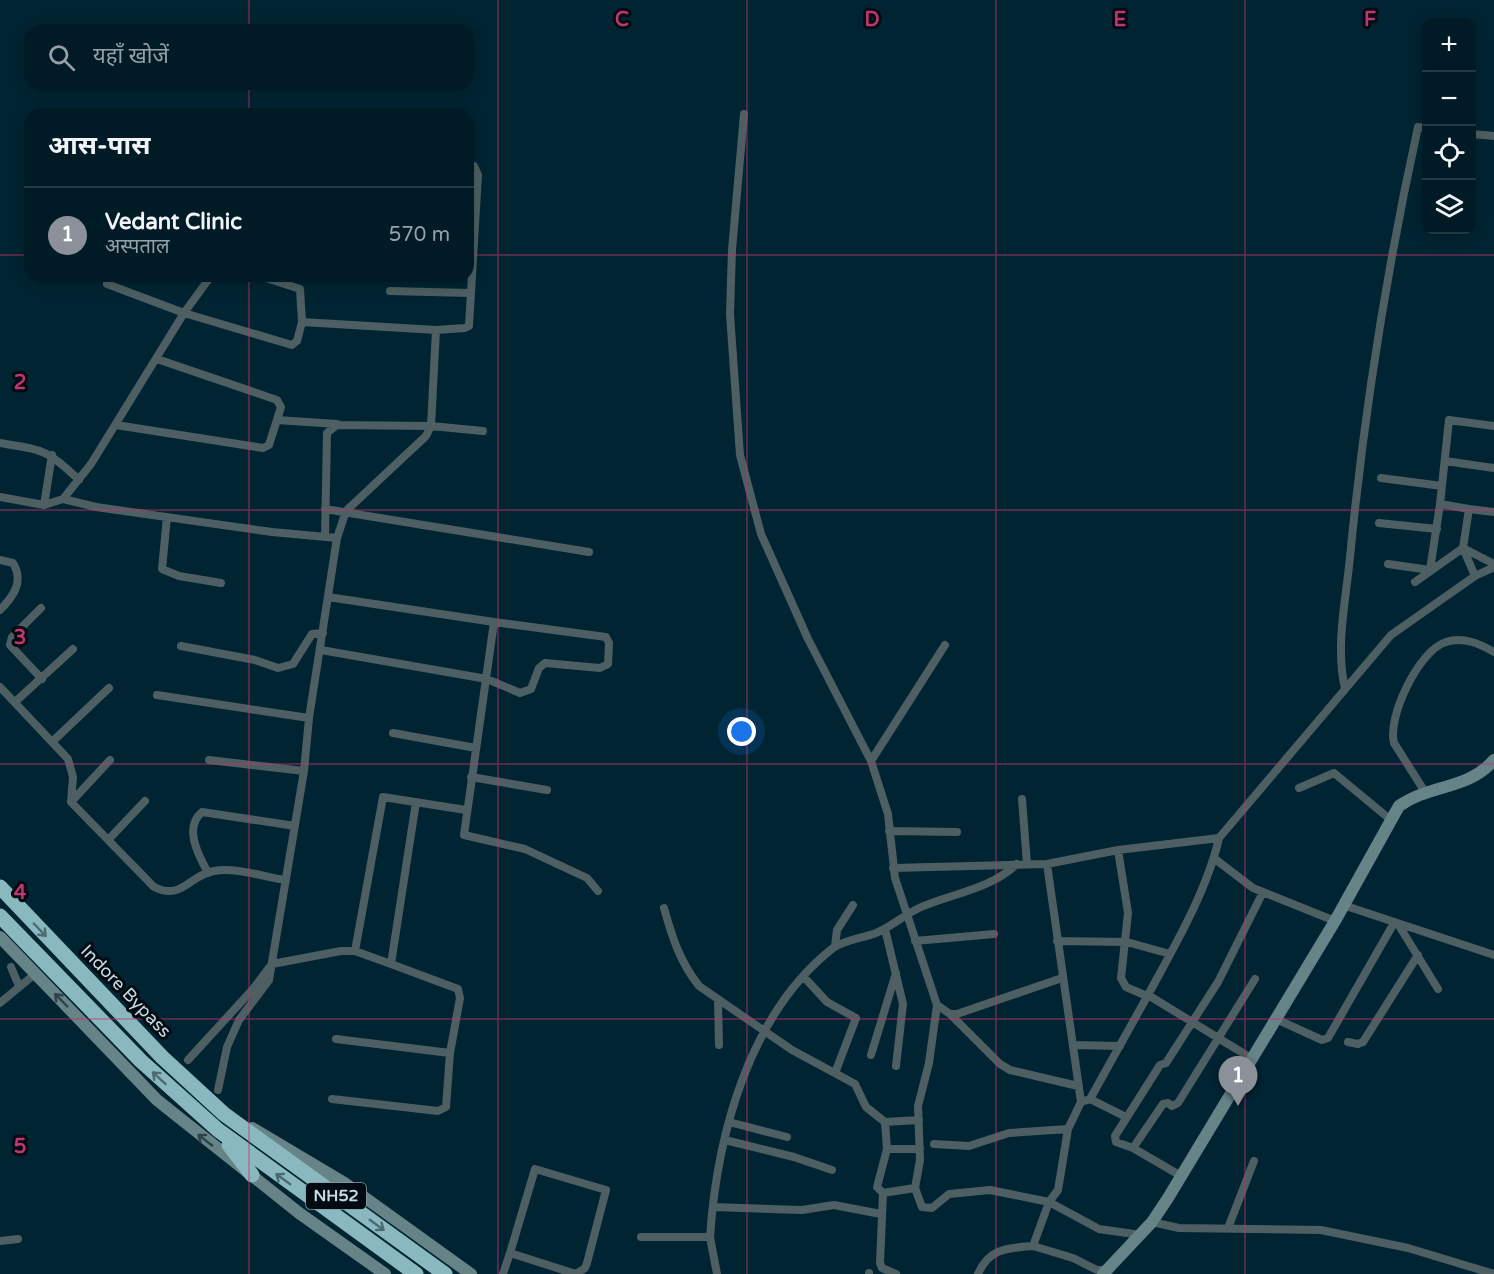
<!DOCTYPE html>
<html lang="hi">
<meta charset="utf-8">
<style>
:root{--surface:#001b26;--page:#0e2832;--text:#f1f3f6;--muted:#95a1a7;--line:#223943;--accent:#8c9099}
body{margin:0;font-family:"Varela Round","Noto Sans Devanagari",sans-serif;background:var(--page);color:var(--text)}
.controls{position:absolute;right:18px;top:18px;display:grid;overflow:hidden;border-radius:12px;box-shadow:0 3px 15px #0003}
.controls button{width:54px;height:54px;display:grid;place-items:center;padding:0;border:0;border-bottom:2px solid var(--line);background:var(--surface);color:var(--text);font:30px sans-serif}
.you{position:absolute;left:742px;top:732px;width:21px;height:21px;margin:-15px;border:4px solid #fff;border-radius:50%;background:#1a73e8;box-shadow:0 0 0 9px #1a73e833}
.badge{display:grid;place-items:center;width:39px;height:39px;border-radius:50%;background:var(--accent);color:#fff;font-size:20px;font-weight:700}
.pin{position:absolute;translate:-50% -50px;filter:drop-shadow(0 2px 3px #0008)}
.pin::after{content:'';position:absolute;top:32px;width:21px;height:18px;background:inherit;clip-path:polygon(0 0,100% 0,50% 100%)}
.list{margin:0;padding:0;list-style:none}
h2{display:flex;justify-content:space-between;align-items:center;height:78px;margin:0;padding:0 24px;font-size:26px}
h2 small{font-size:20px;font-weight:400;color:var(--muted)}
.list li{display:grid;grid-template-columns:39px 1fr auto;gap:18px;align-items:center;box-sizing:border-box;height:96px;padding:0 24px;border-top:2px solid var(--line)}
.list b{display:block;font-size:22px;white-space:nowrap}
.list p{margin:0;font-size:20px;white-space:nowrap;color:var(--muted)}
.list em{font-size:20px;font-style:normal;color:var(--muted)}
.icon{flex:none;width:33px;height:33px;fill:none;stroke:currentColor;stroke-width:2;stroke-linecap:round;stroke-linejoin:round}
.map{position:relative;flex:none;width:1494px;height:1274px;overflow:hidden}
.search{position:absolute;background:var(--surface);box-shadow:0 3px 15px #0003;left:24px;top:24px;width:450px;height:66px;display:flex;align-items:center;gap:15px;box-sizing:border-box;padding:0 21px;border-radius:18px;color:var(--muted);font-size:22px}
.panel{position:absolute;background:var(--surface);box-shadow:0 3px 15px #0003;left:24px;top:108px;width:450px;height:174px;border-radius:18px}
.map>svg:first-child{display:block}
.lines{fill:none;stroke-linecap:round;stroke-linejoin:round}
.street{stroke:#4d5f62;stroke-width:8}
.secondary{stroke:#668387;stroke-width:12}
.highway{stroke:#8ab8bf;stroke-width:15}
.oneway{stroke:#4c6a71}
.oneway2{stroke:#2e4146}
.grid{fill:none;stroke:#c33570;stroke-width:1.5;stroke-opacity:0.55}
.labels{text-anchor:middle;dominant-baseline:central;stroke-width:6;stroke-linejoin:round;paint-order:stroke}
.shield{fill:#010b11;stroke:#8c9da5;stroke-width:1.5}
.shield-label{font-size:16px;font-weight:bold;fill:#c7dbe4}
.street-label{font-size:18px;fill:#c7dbe4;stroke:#010b11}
.grid-label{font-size:20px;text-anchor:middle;font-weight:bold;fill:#c33570;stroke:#010b11;stroke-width:6;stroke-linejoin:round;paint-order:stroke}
</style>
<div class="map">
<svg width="1494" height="1274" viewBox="0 0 1494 1274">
<rect width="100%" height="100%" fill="#002432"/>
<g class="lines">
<path class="street" d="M744,114L732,250L730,314L740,455L761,534L808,639L871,761
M1472,134L1494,136
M211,276L184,313L292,345L297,341L302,322
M260,276L300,289L302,322L436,330
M390,291L470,293
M277,420L337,424
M116,425L263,448L269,445L281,407L277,400L157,359
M1494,426L1449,420L1440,504L1469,509L1463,548L1494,564
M0,443C43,450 47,449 79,480
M1445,461L1494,468
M1381,478L1442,486
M0,497L44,505L63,499L96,507L272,532L337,538
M63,499L91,464L184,313L107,284
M44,505L52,455
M325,509L589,552
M1469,509L1494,512
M167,517L162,569L179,576L221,583
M1379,523L1437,529
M325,537L327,433L337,425L431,426L483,431
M0,560L13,563C24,581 14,596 0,610
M1388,564L1430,570L1440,504
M1415,582L1463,548L1475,576
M328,597L494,622L464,835L525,849L587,878L598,891
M41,608L12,637L10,645L42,679
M181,646L255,660L278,668L293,664L312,634L323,633
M321,650L487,679L520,693L531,689L539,668L545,663L600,668L608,664L609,643L606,637L494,622
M0,687L68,759L73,777L71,802L154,887C182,901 189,875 214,871C236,867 264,877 286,880
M1345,688C1335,647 1346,600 1350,557C1364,413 1387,268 1418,127L1426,128
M157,695L309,718
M15,702L73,649
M393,733L476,748
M53,741L109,688
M209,760L304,771
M471,777L547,790
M1299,788L1334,773L1391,820
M1425,792L1394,743C1387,717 1419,650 1446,642C1463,636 1480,644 1494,652
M1022,799L1027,864
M71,802L110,760
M889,831L957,832
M109,839L145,801
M1118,850L1128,913L1121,978L1126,987L1147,996
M1215,859L1253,888L1335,921
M893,868L1047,864L1118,850L1219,838
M208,873C199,856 183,828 202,812L295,826
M1343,905L1494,955
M664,908C672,937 680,962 699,986L792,1050L855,1084L866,1107L885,1122L887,1149L877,1187L883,1193L880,1263L882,1268L896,1274
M1398,924L1438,989
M885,929L903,1004L896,1066
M915,941L994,934
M1057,941L1127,942L1170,954
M835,946L837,930L853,905
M355,951L383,797L466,810
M11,967L19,986
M803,976L827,1002L856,1018L835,1073
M718,1000L719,1045
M0,1003L35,974
M937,1005L950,1014H957L1062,978
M950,1014L1000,1064L1010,1070L1078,1086
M1276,1019L1322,1040L1328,1038L1394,923
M336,1039L450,1053
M1348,1042L1358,1044L1363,1042L1418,955
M1073,1045L1120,1046
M871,1055L896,973
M1251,1058L1148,995C1174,947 1207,891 1219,838L1391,635L1475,576L1494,567
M188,1060L253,989L272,964L341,951H355L391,964L416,802
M218,1090L227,1047L239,1020L269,980L304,771L309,718L337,538L346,511L426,436L431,426L436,330L465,328L469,326L478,175L474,166H468
M332,1099L438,1111L446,1107L450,1053L460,998L458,989L391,964
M1090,1099L1126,1117
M1081,1102L1090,1099L1148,995
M729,1122L787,1137
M885,1122L919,1120
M725,1140L794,1157L832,1170
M934,1144L969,1146L1009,1133L1068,1129
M1133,1148L1163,1104L1168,1103L1172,1106L1178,1103L1255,979
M887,1149H920
M535,1169L606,1190L587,1263L585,1268L576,1274L510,1253Z
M1181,1176L1133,1148L1116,1142L1115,1136L1160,1065L1166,1063L1218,982L1263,892
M915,1188L922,1207L932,1208L949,1194L990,1190L1049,1202L1099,1229L1141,1235
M883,1193L915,1188L920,1160L918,1106L929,1063L937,1005L895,878L888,814L871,761L945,645
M713,1207L802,1210L834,1205L881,1214
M1152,1222L1179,1228L1321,1230L1408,1248L1494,1274
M1228,1228L1254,1161
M641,1237H710C717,1135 749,1014 833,948C844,940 863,938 876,933C891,927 904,915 919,908C953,893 989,890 1017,864
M710,1237L717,1274
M0,1241L18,1239
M1033,1246L1073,1258L1097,1270H1107
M503,1274L510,1253
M869,1274V1273
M978,1274C989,1248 1008,1248 1033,1246L1049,1202L1058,1190L1068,1129L1081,1102L1047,864"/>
<path class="secondary" d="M0,937L157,1100L299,1213L385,1274
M252,1128L346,1184L471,1274
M1103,1274L1152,1222L1168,1198L1335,921L1399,806C1430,784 1468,790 1494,760"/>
<path class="highway" d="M0,887L162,1057L224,1114L445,1274
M0,916L141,1061L218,1130L416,1274
M229,1145L252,1175"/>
</g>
<defs><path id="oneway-shaft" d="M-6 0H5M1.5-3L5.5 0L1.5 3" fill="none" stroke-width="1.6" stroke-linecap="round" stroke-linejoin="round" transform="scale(1.5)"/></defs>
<g class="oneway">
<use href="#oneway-shaft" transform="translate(40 930) rotate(46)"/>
<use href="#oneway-shaft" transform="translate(159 1078) rotate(-137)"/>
<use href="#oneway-shaft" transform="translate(283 1179) rotate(-144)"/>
<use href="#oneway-shaft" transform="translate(377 1225) rotate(36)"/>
</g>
<g class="oneway2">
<use href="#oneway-shaft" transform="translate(61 1000) rotate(-134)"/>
<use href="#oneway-shaft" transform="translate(205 1140) rotate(-142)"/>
</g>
<path class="grid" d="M249,0V30M498,0V1274M747,0V1274M996,0V1274M1245,0V1274M249,84V114M0,255H30M468,255H1494M249,276V1274M0,510H1494M0,764H1494M0,1019H1494"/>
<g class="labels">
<rect class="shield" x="306" y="1183" width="60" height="26" rx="4.5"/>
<g class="shield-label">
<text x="336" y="1196">NH52</text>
</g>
<g class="street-label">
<text transform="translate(126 991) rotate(46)">Indore Bypass</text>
</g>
</g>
<g class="grid-label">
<text x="622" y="26">C</text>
<text x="872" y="26">D</text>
<text x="1120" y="26">E</text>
<text x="1370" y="26">F</text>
<text x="20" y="389">2</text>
<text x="20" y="644">3</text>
<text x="20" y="899">4</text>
<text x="20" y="1153">5</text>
</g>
</svg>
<div class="controls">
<button>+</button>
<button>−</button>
<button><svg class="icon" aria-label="locate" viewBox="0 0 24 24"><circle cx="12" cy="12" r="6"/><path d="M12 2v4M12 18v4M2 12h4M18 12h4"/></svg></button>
<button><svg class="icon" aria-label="layers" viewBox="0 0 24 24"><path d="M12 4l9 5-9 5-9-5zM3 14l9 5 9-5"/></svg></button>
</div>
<div class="you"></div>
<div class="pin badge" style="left:1238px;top:1106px">1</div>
<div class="search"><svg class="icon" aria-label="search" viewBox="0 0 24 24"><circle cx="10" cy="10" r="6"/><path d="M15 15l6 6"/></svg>यहाँ खोजें</div>
<section class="panel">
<h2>आस-पास<small></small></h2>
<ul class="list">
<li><span class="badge">1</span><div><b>Vedant Clinic</b><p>अस्पताल</p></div><em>570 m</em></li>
</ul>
</section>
</div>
